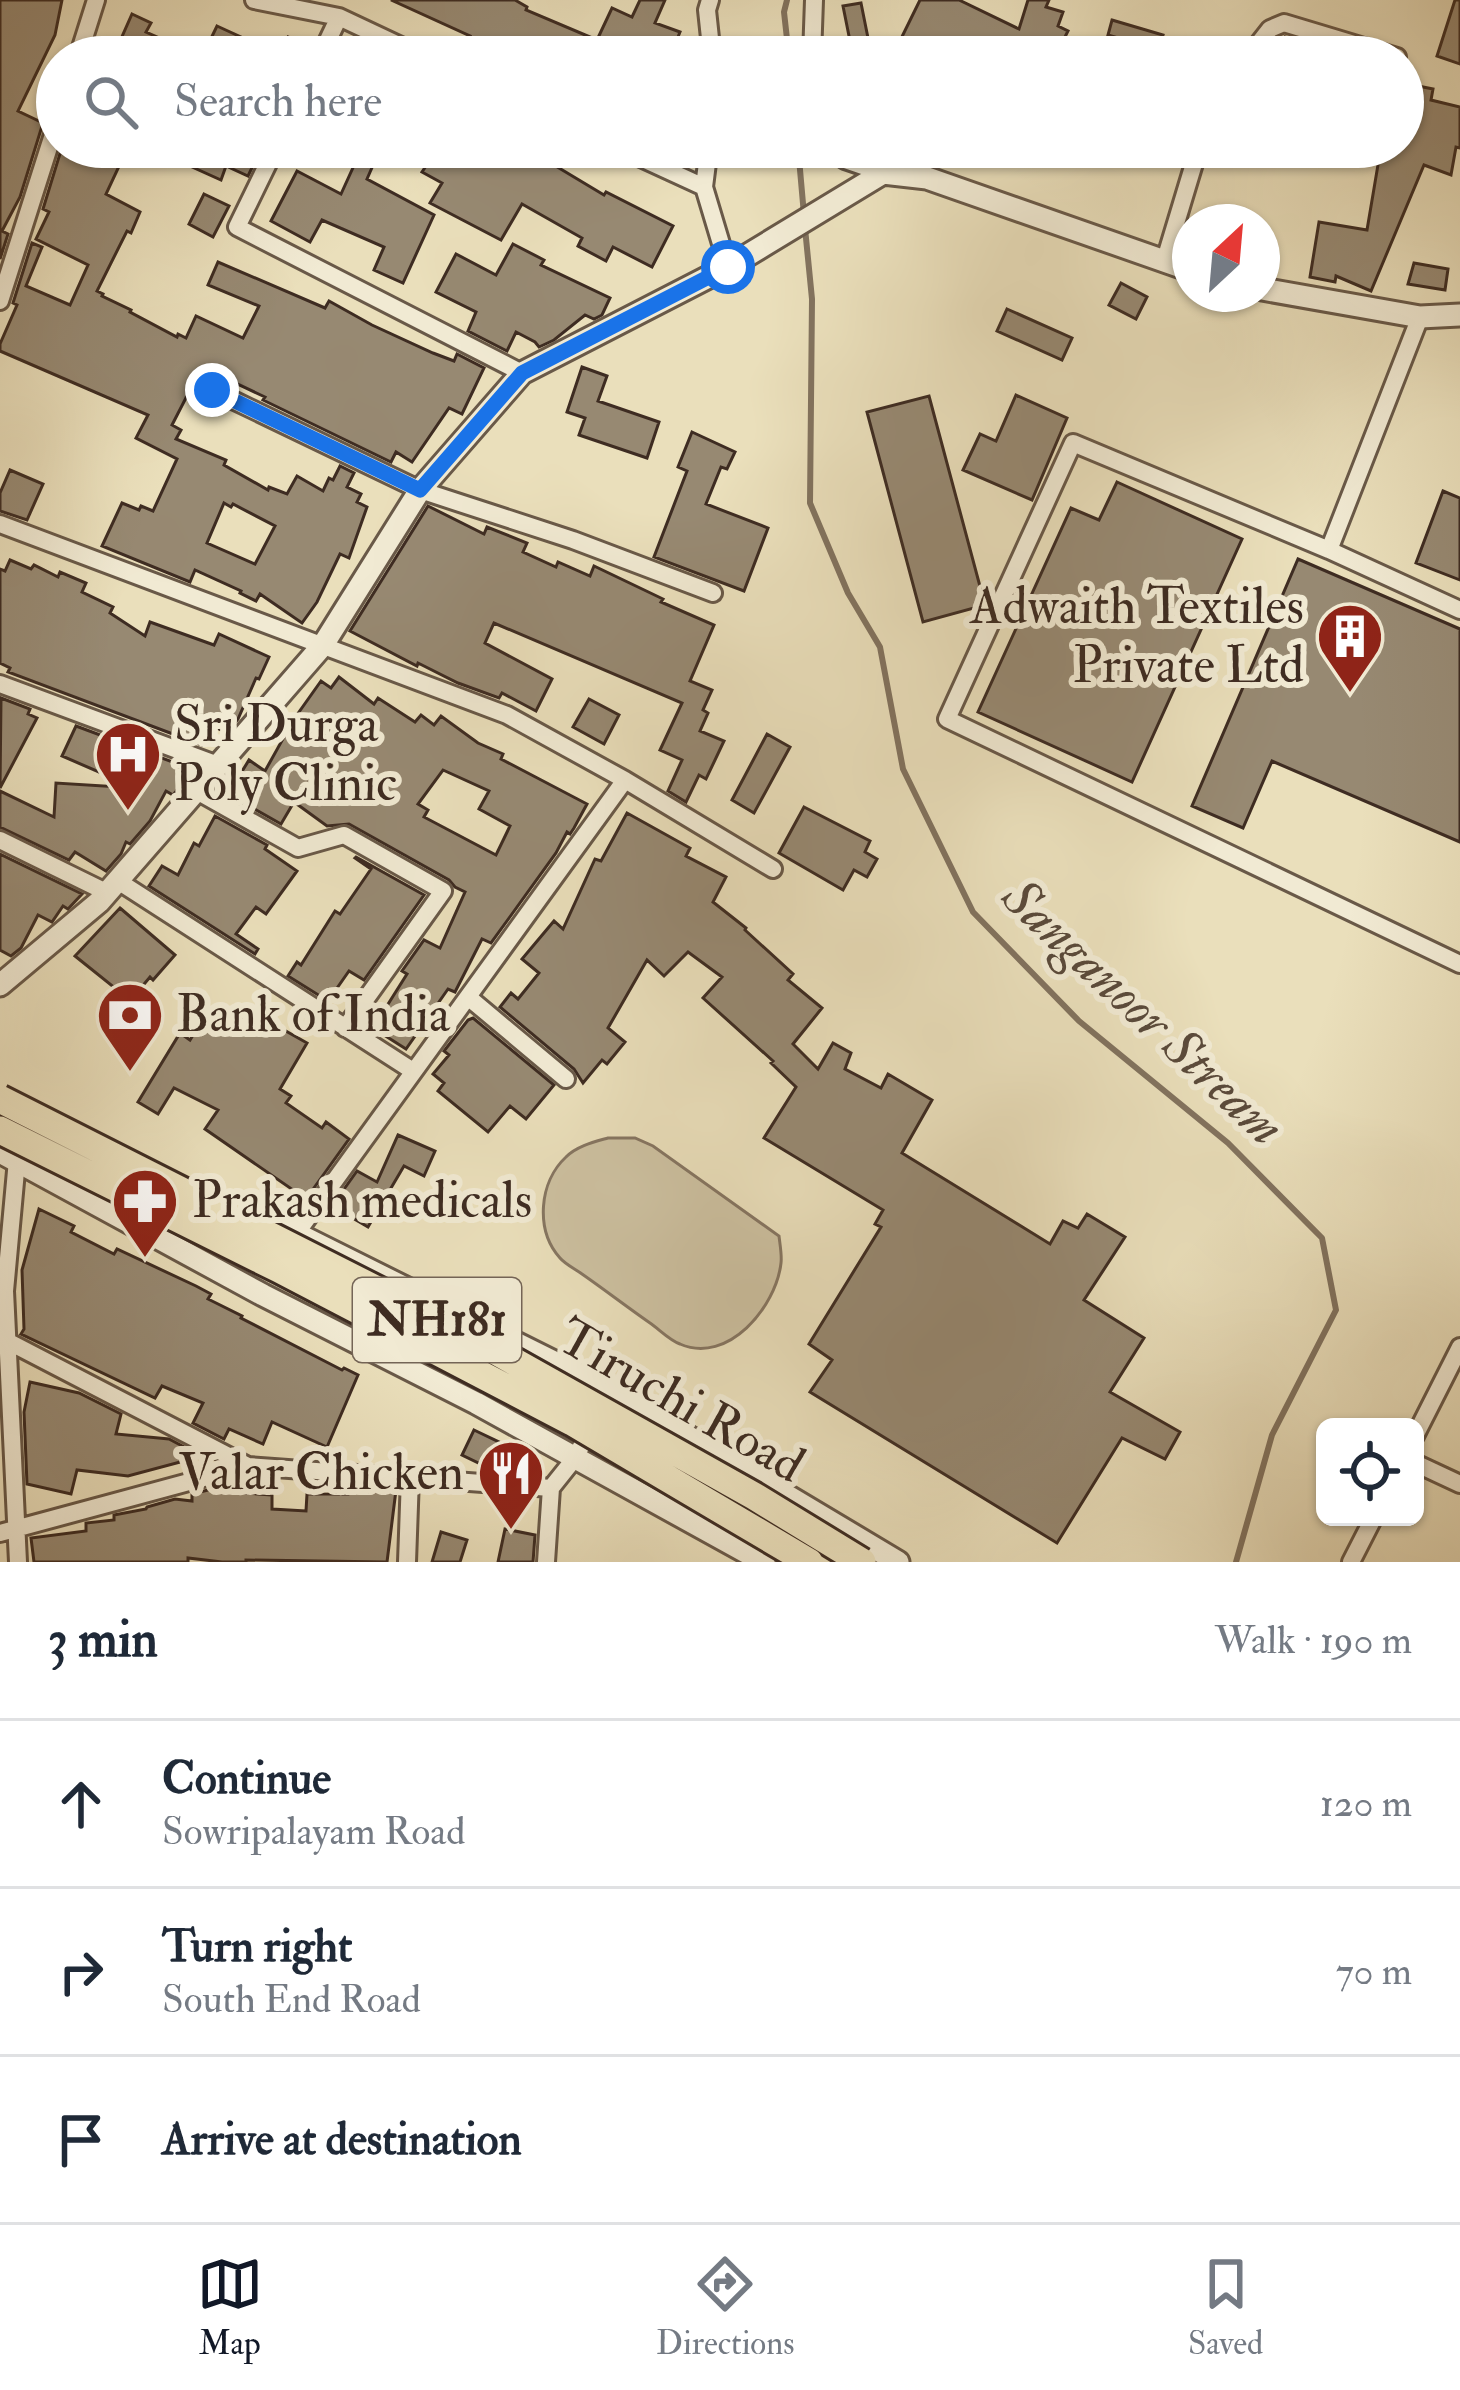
<!DOCTYPE html>
<meta charset="utf-8">
<style>
:root{--surface:#fff;--page:#f6f6f7;--text:#1f2937;--muted:#747a83;--line:#e0e1e3;--accent:#111827}
body{margin:0;font-family:"IM FELL Double Pica",serif;background:var(--page);color:var(--text)}
.controls{position:absolute;right:36px;bottom:36px;display:grid;overflow:hidden;border-radius:18px;box-shadow:0 3px 9px #0004}
.controls button{width:108px;height:108px;display:grid;place-items:center;padding:0;border:0;border-bottom:3px solid var(--line);background:var(--surface);color:var(--text);font:60px sans-serif}
.compass{position:absolute;left:1172px;top:204px;width:108px;height:108px;border-radius:50%;background:var(--surface);box-shadow:0 3px 9px #0004;rotate:26deg}
.stop{position:absolute;width:36px;height:36px;margin:-27px;border:9px solid #1a73e8;border-radius:50%;background:#fff}
.stop.end{background:#1a73e8;border-color:#fff;box-shadow:0 3px 12px #0008}
.list{margin:0;padding:0;list-style:none}
h2{display:flex;justify-content:space-between;align-items:center;height:156px;margin:0;padding:0 48px;font-size:51px}
h2 small{font-size:39px;font-weight:400;color:var(--muted)}
.list li{display:grid;grid-template-columns:78px 1fr auto;gap:36px;align-items:center;box-sizing:border-box;height:168px;padding:0 48px;border-top:3px solid var(--line)}
.list b{display:block;font-size:45px;white-space:nowrap}
.list p{margin:0;font-size:39px;white-space:nowrap;color:var(--muted)}
.list em{font-size:39px;font-style:normal;color:var(--muted)}
.icon{flex:none;width:66px;height:66px;fill:none;stroke:currentColor;stroke-width:2;stroke-linecap:round;stroke-linejoin:round}
.map{position:relative;flex:none;width:1460px;height:1562px;overflow:hidden}
.search{position:absolute;background:var(--surface);box-shadow:0 3px 9px #0004;left:36px;right:36px;top:36px;height:132px;display:flex;align-items:center;gap:30px;box-sizing:border-box;padding:0 42px;border-radius:66px;color:var(--muted);font-size:45px}
.sheet{height:660px;background:var(--surface)}
nav{display:flex;justify-content:space-around;align-items:center;box-sizing:border-box;height:168px;border-top:3px solid var(--line);background:var(--surface);font-size:33px;color:var(--muted)}
nav a{display:grid;justify-items:center;gap:6px}
nav .on{color:var(--accent)}
.map>svg:first-child{display:block}
.green{fill:#cdc1a1;stroke:#867662;stroke-width:3}
.lines{fill:none;stroke-linecap:round;stroke-linejoin:round}
.stream{stroke:#82735f;stroke-width:6}
.building{fill:#978972;stroke:#3e2c22;stroke-width:3;fill-rule:evenodd}
.minor-casing{stroke:#695948;stroke-width:22}
.tertiary-casing{stroke:#695948;stroke-width:27}
.minor{stroke:#f1ead3;stroke-width:16}
.tertiary{stroke:#f1ead3;stroke-width:21}
.trunk-bridge-casing{stroke:#3e2c22;stroke-width:33;stroke-linecap:butt}
.trunk-bridge{stroke:#eadfbb;stroke-width:27}
.route{stroke:#1a73e8;stroke-width:15}
.labels{text-anchor:middle;dominant-baseline:central;stroke-width:12;stroke-linejoin:round;paint-order:stroke}
.shield{fill:#f1ead3;stroke:#746557;stroke-width:3}
.shield-label{font-size:48px;font-weight:bold;fill:#3e2c22}
.poi-label{font-size:51px;fill:#3e2c22;stroke:#f1ead3;text-anchor:start}
.street-label{font-size:51px;fill:#3e2c22;stroke:#f1ead3}
.water-label{font-size:54px;font-style:italic;fill:#5a4a3b;stroke:#f1ead3}
</style>
<div class="map">
<svg width="1460" height="1562" viewBox="0 0 1460 1562">
<rect width="100%" height="100%" fill="#eadfbb"/>
<filter id="stains"><feTurbulence type="fractalNoise" baseFrequency=".00167" numOctaves="4"/><feColorMatrix values="0 0 0 0 .2 0 0 0 0 .09 0 0 0 0 .02 0 0 0 .5 -.17"/></filter>
<radialGradient id="worn" r=".72"><stop offset=".6" stop-color="#630" stop-opacity="0"/><stop offset="1" stop-color="#630" stop-opacity=".3"/></radialGradient>
<path class="green" d="M608,1138H635L653,1146L779,1236C780,1245 782,1255 781,1263C776,1307 728,1365 680,1344C669,1340 659,1329 650,1323C627,1307 605,1290 582,1274C575,1269 565,1264 560,1258C535,1230 539,1182 566,1157C577,1146 594,1142 608,1138Z"/>
<g class="lines">
<path class="stream" d="M787,0L784,12L789,57
M798,147L804,215
M805,228L812,299L810,503L848,593L880,647L903,769L973,912L1079,1021L1228,1143L1322,1238L1336,1310L1272,1435L1236,1562"/>
</g>
<path class="building" d="M0,0H62L55,35L18,111L43,123L20,197L2,231L8,234L0,259Z
M391,0H515L527,7L526,10L597,40L612,8L632,17L640,0H665L655,23L680,32L670,57H489L465,45L470,36Z
M920,0H959L1019,29L1028,0H1049L1046,7L1063,12L1058,26L1068,31L1055,57H892Z
M1455,0H1460V64L1437,56Z
M861,3L870,48L852,51L843,6Z
M132,14L151,23L146,32L166,41L158,57H113Z
M1112,20L1163,35L1158,50L1108,35Z
M217,26L280,55L288,37L311,47L307,57H202Z
M1285,37L1346,55L1345,57H1278Z
M1403,83L1433,89L1431,100L1460,107V148L1456,147L1451,175L1424,165L1371,291L1336,276L1335,282L1310,277L1319,222L1367,230L1381,147H1403Z
M62,147H128L106,194L140,212L131,233L127,231L97,291L103,294L102,296L131,310L130,312L177,337L178,334L186,338L196,316L243,338L259,306L208,285L218,262L325,308L329,301L372,325L433,353L454,361L457,354L484,368L462,414L449,408L412,462L396,452L391,462L263,400L265,397L214,373L201,383L200,395L190,390L172,425L181,430L176,439L226,460L224,465L268,490L269,487L287,494L297,476L323,491L329,478L333,480L340,466L354,473L347,487L361,494L357,502L367,507L349,558L340,554L317,602L302,623L260,594L256,601L240,593L241,591L195,570L190,582L102,546L122,503L139,510L141,506L153,511L177,459L136,438L148,415L0,351V344L17,305L13,303L32,243L42,247L26,286L70,305L88,265L36,239L49,212L43,209ZM224,503L231,507L233,504L275,526L255,564L207,543Z
M198,147H262L248,176L226,166L221,180L190,166Z
M326,147H381L367,179L434,215L403,283L374,270L384,247L322,220L310,242L271,221L297,171L341,194L356,161Z
M388,147H524L604,195L606,192L673,226L652,267L613,247L606,261L578,246L582,238L522,204L501,240L430,203L442,183L422,172L426,166Z
M204,194L229,206L213,237L189,224Z
M513,244L544,260L541,265L610,298L602,315L594,319L585,315L554,340L539,347L535,342L516,332L507,351L468,331L476,312L436,292L456,254L496,275Z
M1414,263L1448,269L1445,290L1408,284Z
M1121,283L1147,297L1136,319L1109,305Z
M1007,309L1072,338L1062,360L997,331Z
M582,367L607,376L598,401L659,422L647,458L579,435L585,418L567,412Z
M1016,395L1067,418L1032,500L963,470L980,434L996,441Z
M929,396L985,605L923,622L867,412Z
M692,432L735,452L727,469L721,467L706,504L768,528L744,591L654,557L687,471L678,467Z
M10,470L43,484L27,520L0,511V493Z
M1117,482L1242,539L1132,782L978,712L1071,508L1099,520Z
M1443,491L1460,498V580L1416,563Z
M428,506L484,534L487,527L527,543L523,552L556,567L558,562L590,576L594,566L663,599L661,602L714,625L690,681L712,690L703,710L708,713L700,731L724,741L706,779L699,775L686,802L668,791L682,760L660,750L682,703L494,623L485,643L552,679L536,711L502,693L499,698L458,683L418,663L417,666L350,631Z
M1298,559L1460,629V842L1272,761L1243,828L1192,806Z
M10,560L31,569L34,565L58,577L60,572L86,583L82,592L113,607L110,613L145,636L150,622L214,645L219,634L269,657L259,679L256,678L238,719L227,733L211,725L202,745L8,672L10,668L0,663V569L5,571Z
M339,677L374,704L378,698L415,722L421,715L434,725L441,716L478,743L503,754L501,759L587,804L574,828L570,834L567,832L556,853L491,943L482,939L455,992L448,989L406,1049L373,1028L407,974L402,971L424,940L440,948L465,892L455,887L449,880L349,824L327,826L294,802L281,824L228,794L249,760L265,771L284,737L282,736L321,681L331,688ZM443,770L489,791L479,809L510,826L496,855L424,817L428,810L418,804Z
M1,698L30,709L28,714L37,718L0,788Z
M589,699L619,715L604,744L573,727Z
M76,726L194,770L173,795L166,791L150,821L130,844L126,842L121,854L106,871L75,852L69,860L0,827V791L54,817L56,783L136,788L62,756Z
M767,734L790,747L754,813L732,800Z
M804,807L870,841L865,852L877,859L867,877L854,870L843,890L779,853Z
M627,813L690,848L686,856L726,877L713,902L746,928L745,930L793,974L788,980L822,1008L793,1044L818,1069L833,1043L851,1053L845,1069L881,1088L888,1074L932,1100L902,1153L1050,1244L1063,1221L1078,1228L1087,1214L1125,1237L1084,1300L1144,1338L1110,1392L1180,1432L1165,1459L1122,1438L1057,1543L810,1392L832,1360L809,1344L881,1227L875,1224L883,1210L764,1138L796,1087L771,1063L773,1061L703,998L722,977L688,952L664,976L647,960L608,1028L625,1042L607,1064L602,1060L583,1083L574,1069L500,1007L511,993L518,999L539,973L522,959L554,921L563,929L595,859L601,861Z
M215,816L267,845L265,849L297,871L266,914L256,907L236,934L258,949L255,954L149,886L162,866L178,875L194,843L199,846Z
M0,854L82,894L68,909L63,906L52,922L38,915L21,948L11,956L0,950Z
M356,857L424,895L364,980L349,971L328,1001L288,976L297,962L301,965L335,911L340,914L371,869L355,858Z
M120,908L175,955L153,980L150,977L125,1007L109,994L115,988L75,956Z
M240,1005L307,1043L280,1089L291,1096L286,1103L322,1128L326,1122L349,1139L306,1199L205,1129L218,1110L174,1088L158,1114L138,1102L180,1033L190,1040L204,1017L225,1030Z
M473,1018L554,1085L526,1119L510,1106L488,1132L438,1091L444,1083L433,1074L449,1055L444,1051L468,1020Z
M398,1135L435,1151L424,1176L404,1166L368,1227L332,1206L357,1171L377,1182Z
M39,1209L74,1226L71,1232L114,1254L117,1249L196,1286L211,1294L208,1299L242,1316L241,1318L342,1370L344,1368L358,1375L327,1447L272,1422L263,1444L229,1429L224,1439L193,1423L203,1403L162,1386L155,1398L21,1334L24,1329L22,1270Z
M30,1382L79,1393L121,1414L116,1434L169,1439L188,1449L184,1461L128,1476L77,1470L71,1494L27,1484L24,1412Z
M474,1430L522,1453L512,1472L495,1471L462,1455Z
M228,1485H245V1493L272,1495V1509L306,1511L307,1494H348L349,1486L396,1490L387,1562L246,1560V1562H222L188,1558V1562H34L31,1538L86,1531V1523L114,1520V1515L146,1509L147,1507L175,1499L192,1501V1494Z
M505,1529L535,1535L533,1562H498Z
M441,1532L467,1540L460,1562H432Z"/>
<g class="lines">
<defs>
<path id="minor" d="M254,0L339,17L424,57
M710,0L707,10L712,57
M78,57L96,0
M320,57L339,17
M812,57L814,0
M1248,57L1270,29L1284,23L1397,57
M276,147L237,227L522,373
M617,147L704,187L728,267
M841,147L845,160L883,173
M704,187L709,147
M1164,263L1199,147
M0,301L57,122
M212,390L420,490L573,540L713,593
M0,524L507,715L625,780L773,869
M1329,550L1420,317
M1460,610L1329,550L1073,443L947,719L1460,964
M0,684L218,765
M195,790L298,848L344,835L443,891L345,1028
M0,840L108,893
M118,881L413,1071
M468,997L566,1079
M17,1160L5,1291L18,1562
M296,1234L625,780
M9,1342L248,1466
M1415,1436L1460,1347
M1415,1463L1460,1484
M0,1533L248,1466L551,1488L575,1458L592,1426
M407,1562L410,1477
M546,1562L551,1488
M1351,1562L1374,1517"/>
<path id="tertiary" d="M1262,289L1420,317L1460,315
M0,985L99,902L323,645L420,490L522,373L728,267L883,173L927,178L1190,270
M0,1152L263,1295L476,1403L764,1562
M279,1225L612,1391L898,1562"/>
</defs>
<use href="#minor" class="minor-casing"/>
<use href="#tertiary" class="tertiary-casing"/>
<use href="#minor" class="minor"/>
<use href="#tertiary" class="tertiary"/>
<defs>
<path id="trunk-bridge" d="M0,1099L476,1340L754,1496L862,1562
M0,1130L279,1269L572,1422L809,1562"/>
</defs>
<use href="#trunk-bridge" class="trunk-bridge-casing"/>
<use href="#trunk-bridge" class="trunk-bridge"/>
</g>
<g class="lines">
<path class="route" d="M212,390L420,490L522,373L728,267"/>
</g>
<defs>
<symbol id="building-pin" viewBox="-11 -11 22 30"><path d="M0 17L-7.5 6A9.5 9.5 0 1 1 7.5 6Z" fill="#8f2418" stroke="#f1ead3"/><path d="M-4-6H4V6H1V3H-1V6H-4ZM-2.5-4.3h1.7v1.8h-1.7ZM.8-4.3h1.7v1.8H.8ZM-2.5-1h1.7V.8h-1.7ZM.8-1h1.7V.8H.8Z" fill="#fff"/></symbol>
<symbol id="hospital-pin" viewBox="-11 -11 22 30"><path d="M0 17L-7.5 6A9.5 9.5 0 1 1 7.5 6Z" fill="#8f2418" stroke="#f1ead3"/><path d="M-5-5h3v3.5h4V-5h3V5h-3V1.5h-4V5h-3Z" fill="#fff"/></symbol>
<symbol id="bank-pin" viewBox="-11 -11 22 30"><path d="M0 17L-7.5 6A9.5 9.5 0 1 1 7.5 6Z" fill="#8f2418" stroke="#f1ead3"/><path d="M-6-4H6V4H-6ZM0-2.3a2.3 2.3 0 1 0 0 4.6a2.3 2.3 0 1 0 0-4.6Z" fill="#fff"/></symbol>
<symbol id="pharmacy-pin" viewBox="-11 -11 22 30"><path d="M0 17L-7.5 6A9.5 9.5 0 1 1 7.5 6Z" fill="#8f2418" stroke="#f1ead3"/><path d="M-2-6h4v4h4v4h-4v4h-4v-4h-4v-4h4Z" fill="#fff"/></symbol>
<symbol id="restaurant-pin" viewBox="-11 -11 22 30"><path d="M0 17L-7.5 6A9.5 9.5 0 1 1 7.5 6Z" fill="#8f2418" stroke="#f1ead3"/><path d="M-5-6h1v4h1v-4h1v4h1v-4h1v5L-1.5 .5V6h-2V.5L-5-1ZM5-6V6H3V1.5H1.5Q1.5-4 5-6Z" fill="#fff"/></symbol>
</defs>
<g fill-rule="evenodd">
<use href="#building-pin" x="1312" y="598" width="76" height="104"/>
<use href="#hospital-pin" x="90" y="716" width="76" height="104"/>
<use href="#bank-pin" x="92" y="977" width="76" height="104"/>
<use href="#pharmacy-pin" x="107" y="1163" width="76" height="104"/>
<use href="#restaurant-pin" x="473" y="1435" width="76" height="104"/>
</g>
<g class="labels">
<rect class="shield" x="353" y="1278" width="168" height="84" rx="9"/>
<g class="shield-label">
<text x="437" y="1320">NH181</text>
</g>
<g class="poi-label">
<text x="1304" y="607" text-anchor="end">Adwaith Textiles<tspan x="1304" dy="59">Private Ltd</tspan></text>
<text x="174" y="725">Sri Durga<tspan x="174" dy="59">Poly Clinic</tspan></text>
<text x="176" y="1015">Bank of India</text>
<text x="192" y="1201">Prakash medicals</text>
<text x="464" y="1473" text-anchor="end">Valar Chicken</text>
</g>
<g class="street-label">
<text transform="translate(681 1401) rotate(30)">Tiruchi Road</text>
</g>
<g class="water-label">
<text transform="translate(1143 1012) rotate(43)">Sanganoor Stream</text>
</g>
</g>
<rect width="100%" height="100%" filter="url(#stains)"/>
<rect width="100%" height="100%" fill="url(#worn)"/>
</svg>
<div class="controls">
<button><svg class="icon" aria-label="locate" viewBox="0 0 24 24"><circle cx="12" cy="12" r="6"/><path d="M12 2v4M12 18v4M2 12h4M18 12h4"/></svg></button>
</div>
<svg class="compass" viewBox="-18 -18 36 36"><path d="M0-13l5 13h-10z" fill="#e53935"/><path d="M0 13l5-13h-10z" fill="#747a83"/></svg>
<div class="stop" style="left:728px;top:267px"></div>
<div class="stop end" style="left:212px;top:390px"></div>
<div class="search"><svg class="icon" aria-label="search" viewBox="0 0 24 24"><circle cx="10" cy="10" r="6"/><path d="M15 15l6 6"/></svg>Search here</div>
</div>
<section class="sheet">
<h2>3 min<small>Walk · 190 m</small></h2>
<ul class="list">
<li><svg class="icon" aria-label="ahead" viewBox="0 0 24 24"><path d="M12 20V5M6 11l6-6 6 6"/></svg><div><b>Continue</b><p>Sowripalayam Road</p></div><em>120 m</em></li>
<li><svg class="icon" aria-label="right" viewBox="0 0 24 24"><path d="M7 20v-9h11M14 6l5 5-5 5"/></svg><div><b>Turn right</b><p>South End Road</p></div><em>70 m</em></li>
<li><svg class="icon" aria-label="arrive" viewBox="0 0 24 24"><path d="M6 21V4h12l-3 4 3 4H6"/></svg><div><b>Arrive at destination</b></div></li>
</ul>
</section>
<nav>
<a class="on"><svg class="icon" aria-label="map" viewBox="0 0 24 24"><path d="M3 6l6-2 6 2 6-2v14l-6 2-6-2-6 2zM9 4v14M15 6v14"/></svg>Map</a>
<a><svg class="icon" aria-label="directions" viewBox="0 0 24 24"><path d="M12 3l9 9-9 9-9-9zM9 14v-3h6M13 9l2 2-2 2"/></svg>Directions</a>
<a><svg class="icon" aria-label="saved" viewBox="0 0 24 24"><path d="M7 4h10v16l-5-4-5 4z"/></svg>Saved</a>
</nav>
